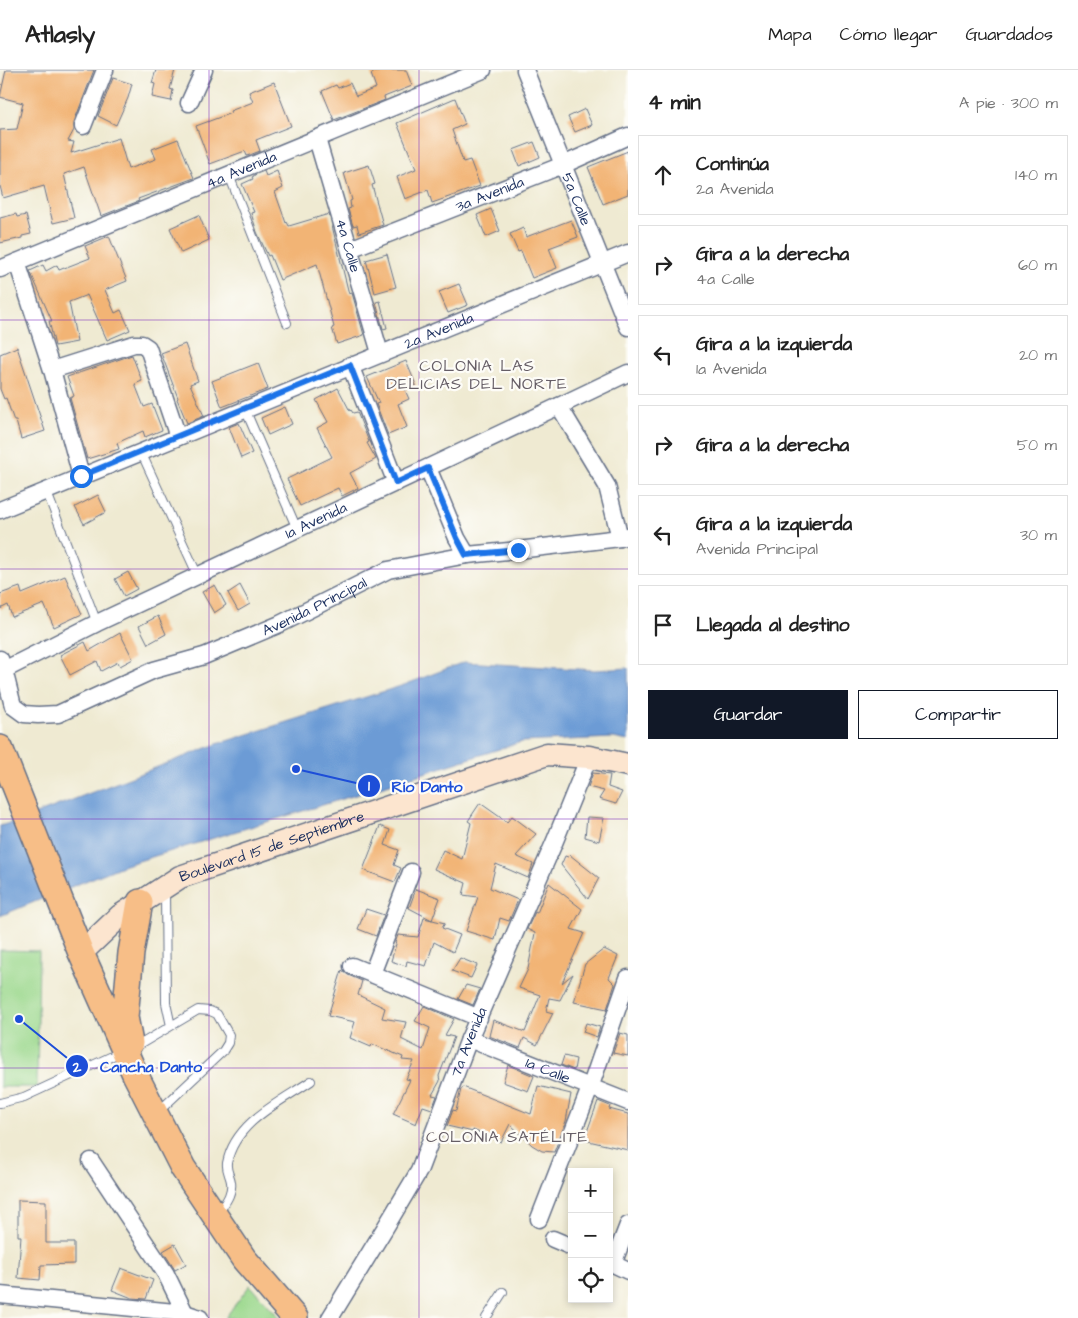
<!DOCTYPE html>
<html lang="es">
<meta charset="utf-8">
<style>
:root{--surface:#fff;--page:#f6f6f6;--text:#222;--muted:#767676;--line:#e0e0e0;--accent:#111827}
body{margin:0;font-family:"Architects Daughter",sans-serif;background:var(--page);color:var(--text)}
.controls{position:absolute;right:15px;bottom:15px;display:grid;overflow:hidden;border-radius:0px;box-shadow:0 2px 8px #0003}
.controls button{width:45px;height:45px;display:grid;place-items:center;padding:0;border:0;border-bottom:1px solid var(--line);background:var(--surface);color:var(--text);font:25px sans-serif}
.stop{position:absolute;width:15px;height:15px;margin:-11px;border:4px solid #1a73e8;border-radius:50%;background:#fff}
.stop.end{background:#1a73e8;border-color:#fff;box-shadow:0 1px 5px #0008}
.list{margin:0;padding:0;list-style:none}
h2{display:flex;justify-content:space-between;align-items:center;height:65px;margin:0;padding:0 20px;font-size:21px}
h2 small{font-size:16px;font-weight:400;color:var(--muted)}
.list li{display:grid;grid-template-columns:32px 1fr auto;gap:15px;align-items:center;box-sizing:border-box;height:80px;margin:0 10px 10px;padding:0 10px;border:1px solid var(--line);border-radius:0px}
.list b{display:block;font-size:19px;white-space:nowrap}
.list p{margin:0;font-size:16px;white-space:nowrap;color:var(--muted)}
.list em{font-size:16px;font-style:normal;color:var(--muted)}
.actions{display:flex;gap:10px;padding:15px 20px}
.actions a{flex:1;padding:11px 0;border:1px solid var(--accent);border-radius:0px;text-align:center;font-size:18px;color:var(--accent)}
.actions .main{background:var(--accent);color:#fff}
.icon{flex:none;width:28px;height:28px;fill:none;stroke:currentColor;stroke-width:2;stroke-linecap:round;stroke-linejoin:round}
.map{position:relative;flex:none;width:628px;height:1248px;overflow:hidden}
header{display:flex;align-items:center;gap:30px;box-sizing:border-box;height:70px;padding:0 25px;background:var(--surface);border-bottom:1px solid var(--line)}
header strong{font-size:24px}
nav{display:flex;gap:28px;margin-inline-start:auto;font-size:18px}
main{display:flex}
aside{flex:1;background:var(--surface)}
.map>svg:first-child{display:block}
.green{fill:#9bd88d;stroke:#5b8476}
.water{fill:#6c9bd5;stroke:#44659a}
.building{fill:#f2b474}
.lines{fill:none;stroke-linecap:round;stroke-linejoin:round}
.lane-casing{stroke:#657087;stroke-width:10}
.street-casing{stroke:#657087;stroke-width:19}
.secondary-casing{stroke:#657087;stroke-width:25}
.primary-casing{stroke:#657087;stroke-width:28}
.lane{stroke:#fff;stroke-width:8}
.street{stroke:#fff;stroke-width:16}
.secondary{stroke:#fce5cf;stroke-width:22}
.primary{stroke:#f7be87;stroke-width:25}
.route{stroke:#1a73e8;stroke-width:6}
.grid{fill:none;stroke:#7b2cbf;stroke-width:1;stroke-opacity:0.55}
.labels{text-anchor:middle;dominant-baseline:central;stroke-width:4.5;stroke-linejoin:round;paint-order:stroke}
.street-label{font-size:15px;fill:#1b2f5e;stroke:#fdfcf7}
.neighbourhood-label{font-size:16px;letter-spacing:1px;fill:#665e66;stroke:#fdfcf7}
.leader{fill:none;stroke:#1d4ed8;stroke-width:2}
.callout-dot{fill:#1d4ed8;stroke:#fdfcf7;stroke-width:2}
.mark-label{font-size:15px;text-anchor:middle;font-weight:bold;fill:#fff}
.callout-label{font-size:16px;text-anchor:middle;font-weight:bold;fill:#1d4ed8;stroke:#fdfcf7;stroke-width:4.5;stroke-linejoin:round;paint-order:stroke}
</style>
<header>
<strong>Atlasly</strong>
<nav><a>Mapa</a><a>Cómo llegar</a><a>Guardados</a></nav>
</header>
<main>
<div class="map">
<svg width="628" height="1248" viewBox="0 0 628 1248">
<rect width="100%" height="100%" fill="#fdfcf7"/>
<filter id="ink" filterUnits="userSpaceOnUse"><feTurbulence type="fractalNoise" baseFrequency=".02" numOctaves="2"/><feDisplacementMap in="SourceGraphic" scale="10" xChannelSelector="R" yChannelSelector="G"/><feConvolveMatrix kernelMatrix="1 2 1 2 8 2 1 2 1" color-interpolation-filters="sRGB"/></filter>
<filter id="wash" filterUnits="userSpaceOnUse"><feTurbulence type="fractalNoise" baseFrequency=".0096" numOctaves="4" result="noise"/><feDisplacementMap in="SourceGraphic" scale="20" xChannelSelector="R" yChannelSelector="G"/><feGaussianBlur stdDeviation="1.12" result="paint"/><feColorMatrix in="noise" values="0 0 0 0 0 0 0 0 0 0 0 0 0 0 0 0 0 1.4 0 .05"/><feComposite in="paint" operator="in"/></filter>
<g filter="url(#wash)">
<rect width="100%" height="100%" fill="#efead2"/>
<path class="green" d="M0,880L39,881L37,1017H0Z
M250,1215L280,1248H225Z"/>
<path class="water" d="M464,592L595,600L628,598V671L613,668L521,672L362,723L122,796L0,846V756L23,749L217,674L404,615Z"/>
<g id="blocks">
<path class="building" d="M6,0H94L74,52V60L68,71L74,72L71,83L119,68L128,99L156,89L152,79L178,69L194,108L138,129L139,131L101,146L84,97L64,104L74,148L53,153L44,116L3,128L0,116V60L17,59L23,33L0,27Z
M156,0H175L170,19L173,20L171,31L152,27L155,14L152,13Z
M380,0H406L412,16L384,27L385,30L334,50L322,21L336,15L338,18L350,13L356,26L376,18L371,4Z
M113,8L132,14L128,28L116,55L98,46Z
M274,12L291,56L256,70L260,81L247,86L245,81L210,94L196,56L231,43L230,41L253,32L249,22Z
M455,28L465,54L452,60L463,92L470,90L480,116L432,133L428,120L405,129L397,107L416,99L397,53Z
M585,39L592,55L575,62L568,47Z
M534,72L540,87L519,96L513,80Z
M628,81V124L603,134L588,97Z
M369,95L375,114L372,115L383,155L359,163L357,155L353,156L348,139L351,138L350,131L352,130L344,103Z
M264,101L266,106L277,101L283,118L275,122L286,153L287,152L289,156L329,144L349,224L352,223L364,265L337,274L332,258L334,257L317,194L280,210L270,185L268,186L257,162L251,143L254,142L242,114L253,109L252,107L254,106V105Z
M491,139L500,161L486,167L477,145Z
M16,144L17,147L26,145L31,164L22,166V168L0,173V148Z
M199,145L209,170L181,183L170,158Z
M571,150L578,167L549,178L557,198L532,208L521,181L518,182L510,164L523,158L526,167Z
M109,166L127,211L105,220L115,243L121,240L130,260L107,270L87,225L69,232L77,272L55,276L49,251H52L30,201L43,195L46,201L57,195L59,200L90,188L85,176Z
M387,184L396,217L375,223L366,190Z
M459,214L468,235L448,243L439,222Z
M380,231L387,258L383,259L376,232Z
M185,274L198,311L190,314L204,346L187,353L177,329L178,328L161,283Z
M17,277L45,361L21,369L16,351H14L6,328L4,329L0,319V284Z
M132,285L142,311L135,314L144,337L152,334L162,360L145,367L143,361L117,373L119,379L87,389L70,328L74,326L67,307Z
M406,291L416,315L405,320L409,329L398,334L407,357L388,365L376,334L379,333L367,307Z
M258,293L268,319L222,337L212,311Z
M338,318L350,341L351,340L353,343L357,342L369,372L367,373L376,389L350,403L358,418L342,426L338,418L300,436L287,409L332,387L317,358L328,352L316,330Z
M285,337L292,354L268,365L261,348Z
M239,353L252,383L241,388L229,357Z
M98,425L106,442L84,454L75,437Z
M128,502L137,519L124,526L115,509Z
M65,506L82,544L54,557L44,534L12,547L8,535L0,539V524L20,517L22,524Z
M215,515L226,535L214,543L202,522Z
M240,515L250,534L238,541L228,523Z
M158,546L166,564L148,574L139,556Z
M120,563L133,589L120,596L118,592L101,601L97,591L70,605L60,585L85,572L89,581Z
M593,703L610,705L608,717L622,722L616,734L599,729L604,721L588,717Z
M480,733L507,752L512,746L536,764L516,786L533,794L528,808L496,794L490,818L518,830L509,851L500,848L495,870L466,861L478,827L463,825L466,813L434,799L443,780L462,789L471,753L468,751Z
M587,747L604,748L599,771L585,767Z
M380,756L390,760L385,775L399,780L394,795L401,798L395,812L363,800Z
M570,785L599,808L588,829L561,795L565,786L568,787Z
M549,813L582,839L571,859L584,863L562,913L573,904L560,930L549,928L546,941L553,943L537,975L524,968L520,978L489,966L493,950L525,962L540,925L519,918L528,899L535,863L527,859L535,842L537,843Z
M416,819L440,828L432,850L409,838Z
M366,839L384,845L376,866L358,859Z
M424,848L445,853L442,858L460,865L453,882L434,872L426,896L407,891L406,896L391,891L396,874L395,873L398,865L418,867Z
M604,879L618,886L609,908L615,914L607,939L574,932L585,894Z
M460,888L477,895L471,908L452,901Z
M342,900L348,905L362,911L358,925L385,938L382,948L406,952L401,969L423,980L430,958L415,951L424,936L454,949L445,965L454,967L439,1006L440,1011L432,1025L437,1026L432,1039L423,1036L416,1054L393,1044L410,1010L406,1009L414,991L402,990L403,987L372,974L371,977L350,968L355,952L328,946Z
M466,915L480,919L473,935L458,929Z
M586,953L600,957L597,967L583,962Z
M620,963L628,965V986L613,983Z
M564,986L576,989L574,1000L561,995Z
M508,995L534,1006L528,1021L503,1012Z
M538,1016L571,1024L566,1051L554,1082L542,1081L532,1075L510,1054L501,1072L473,1060V1062L447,1056L453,1040L456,1041L461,1019H462L463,1017L531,1044Z
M598,1031L610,1036L609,1039L628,1044V1080L584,1070Z
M18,1130L46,1131V1173H74V1194L41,1195L40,1210L18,1208L21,1166H18Z
M175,1174L186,1194L175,1200L163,1181Z
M121,1198L153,1210L146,1229L132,1228L112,1220Z"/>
</g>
</g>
<g filter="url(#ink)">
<use href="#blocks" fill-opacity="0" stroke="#657087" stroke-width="1"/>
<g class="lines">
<defs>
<path id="lane" d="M229,105L287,253
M245,339L297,459
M141,382L198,506
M46,420L97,553
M134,978L171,956L166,933L165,821
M0,1033L24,1027L121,982
M159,1041L223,981L228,973L229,965L217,944L210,941L198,940L171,956
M218,1144C224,1134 233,1124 231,1112C230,1105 226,1101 227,1093C235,1052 280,1032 311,1011
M486,1248L503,1222"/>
<g id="street">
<path id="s1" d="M525,0L628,257"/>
<path d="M189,33L204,0"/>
<path d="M83,56L105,0"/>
<path id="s2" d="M317,69L380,283"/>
<path id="s3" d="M350,179L563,95L628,66"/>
<path d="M17,192L52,300L81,406"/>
<path id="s4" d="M0,199L483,0"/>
<path d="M350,295L396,413"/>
<path d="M52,300L134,274H142L148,278L178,367"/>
<path d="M559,336L607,416L620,468"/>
<path d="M428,398L457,468L467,485"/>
<path id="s5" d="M0,440L628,183"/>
<path id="s6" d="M0,589L4,600L13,636L24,644L38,645L58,644L154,600L204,586L280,554L388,500L467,485L518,480L620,468L628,466"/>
<path id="s7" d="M4,600L97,553L559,336L628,303"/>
<path d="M352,896L479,948"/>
<path d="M372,904L411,802"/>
<path id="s8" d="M469,969L628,1032"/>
<path d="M91,1091L166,1204L185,1243"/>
<path d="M539,1149L590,1018L628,908"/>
<path d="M553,1169L572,1177"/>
<path d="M609,1192L628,1201"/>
<path d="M613,1194L628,1155"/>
<path d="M0,1225L185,1243L200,1248"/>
<path id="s9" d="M330,1248L385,1158L419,1101L469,969L554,773L589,687"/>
</g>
<g id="secondary">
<path id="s10" d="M81,883L120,846L180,807L547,684L589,687L628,695"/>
</g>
<path id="primary" d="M0,678L81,883L135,1004L183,1098L244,1189L295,1248
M130,973L125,947L131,883L140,832"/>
</defs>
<use href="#lane" class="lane-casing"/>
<use href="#street" class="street-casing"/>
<use href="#secondary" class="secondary-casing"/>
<use href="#primary" class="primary-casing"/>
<use href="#lane" class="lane"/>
<use href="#street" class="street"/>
<use href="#secondary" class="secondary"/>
<use href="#primary" class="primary"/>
</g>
</g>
<g class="lines" filter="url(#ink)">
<path class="route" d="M81,406L350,295L396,413L428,398L457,468L466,485L518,480"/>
</g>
<path class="grid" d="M209,0V1248M419,0V1248M0,250H628M0,499H628M0,749H628M0,998H628"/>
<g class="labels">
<g class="street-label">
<text stroke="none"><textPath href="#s4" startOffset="261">4a Avenida</textPath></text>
<text stroke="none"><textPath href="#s3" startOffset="150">3a Avenida</textPath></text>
<text stroke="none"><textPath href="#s1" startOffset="139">5a Calle</textPath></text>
<text stroke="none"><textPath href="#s2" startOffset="111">4a Calle</textPath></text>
<text stroke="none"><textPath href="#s5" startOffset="474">2a Avenida</textPath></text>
<text stroke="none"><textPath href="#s7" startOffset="346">1a Avenida</textPath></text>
<text stroke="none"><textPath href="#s6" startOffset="375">Avenida Principal</textPath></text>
<text stroke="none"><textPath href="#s10" startOffset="222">Boulevard 15 de Septiembre</textPath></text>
<text stroke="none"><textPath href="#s9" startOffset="310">7a Avenida</textPath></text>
<text stroke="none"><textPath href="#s8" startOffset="85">1a Calle</textPath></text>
</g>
<g class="neighbourhood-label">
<text x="477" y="296">COLONIA LAS<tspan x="477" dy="18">DELICIAS DEL NORTE</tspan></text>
<text x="507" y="1067">COLONIA SATÉLITE</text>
</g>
</g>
<path class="leader" d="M296 699L369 716M19 949L77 996"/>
<g class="callout-dot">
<circle cx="296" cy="699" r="5"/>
<circle cx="19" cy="949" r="5"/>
<circle cx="369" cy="716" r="12"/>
<circle cx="77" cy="996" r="12"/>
</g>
<g class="mark-label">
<text x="369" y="721">1</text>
<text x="77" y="1002">2</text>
</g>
<g class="callout-label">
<text x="427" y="722">Río Danto</text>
<text x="151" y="1002">Cancha Danto</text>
</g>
</svg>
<div class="controls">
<button>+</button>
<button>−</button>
<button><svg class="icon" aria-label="locate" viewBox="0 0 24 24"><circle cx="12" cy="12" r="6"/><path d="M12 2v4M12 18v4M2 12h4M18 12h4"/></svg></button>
</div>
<div class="stop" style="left:81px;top:406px"></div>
<div class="stop end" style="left:518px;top:480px"></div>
</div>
<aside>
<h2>4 min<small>A pie · 300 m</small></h2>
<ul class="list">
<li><svg class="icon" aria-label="ahead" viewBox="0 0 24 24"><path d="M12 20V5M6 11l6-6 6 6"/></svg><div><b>Continúa</b><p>2a Avenida</p></div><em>140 m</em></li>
<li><svg class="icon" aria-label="right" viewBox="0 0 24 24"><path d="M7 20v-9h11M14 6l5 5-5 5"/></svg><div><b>Gira a la derecha</b><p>4a Calle</p></div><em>60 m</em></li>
<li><svg class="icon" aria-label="left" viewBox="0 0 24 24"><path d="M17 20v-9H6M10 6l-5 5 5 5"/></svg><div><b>Gira a la izquierda</b><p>1a Avenida</p></div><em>20 m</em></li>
<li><svg class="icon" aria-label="right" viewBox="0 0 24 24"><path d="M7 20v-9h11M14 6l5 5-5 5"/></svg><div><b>Gira a la derecha</b></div><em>50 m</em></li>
<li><svg class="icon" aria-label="left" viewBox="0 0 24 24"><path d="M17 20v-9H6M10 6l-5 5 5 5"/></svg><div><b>Gira a la izquierda</b><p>Avenida Principal</p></div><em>30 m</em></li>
<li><svg class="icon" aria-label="arrive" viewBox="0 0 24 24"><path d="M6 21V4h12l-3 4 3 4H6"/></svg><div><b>Llegada al destino</b></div></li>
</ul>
<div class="actions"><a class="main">Guardar</a><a>Compartir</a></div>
</aside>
</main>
